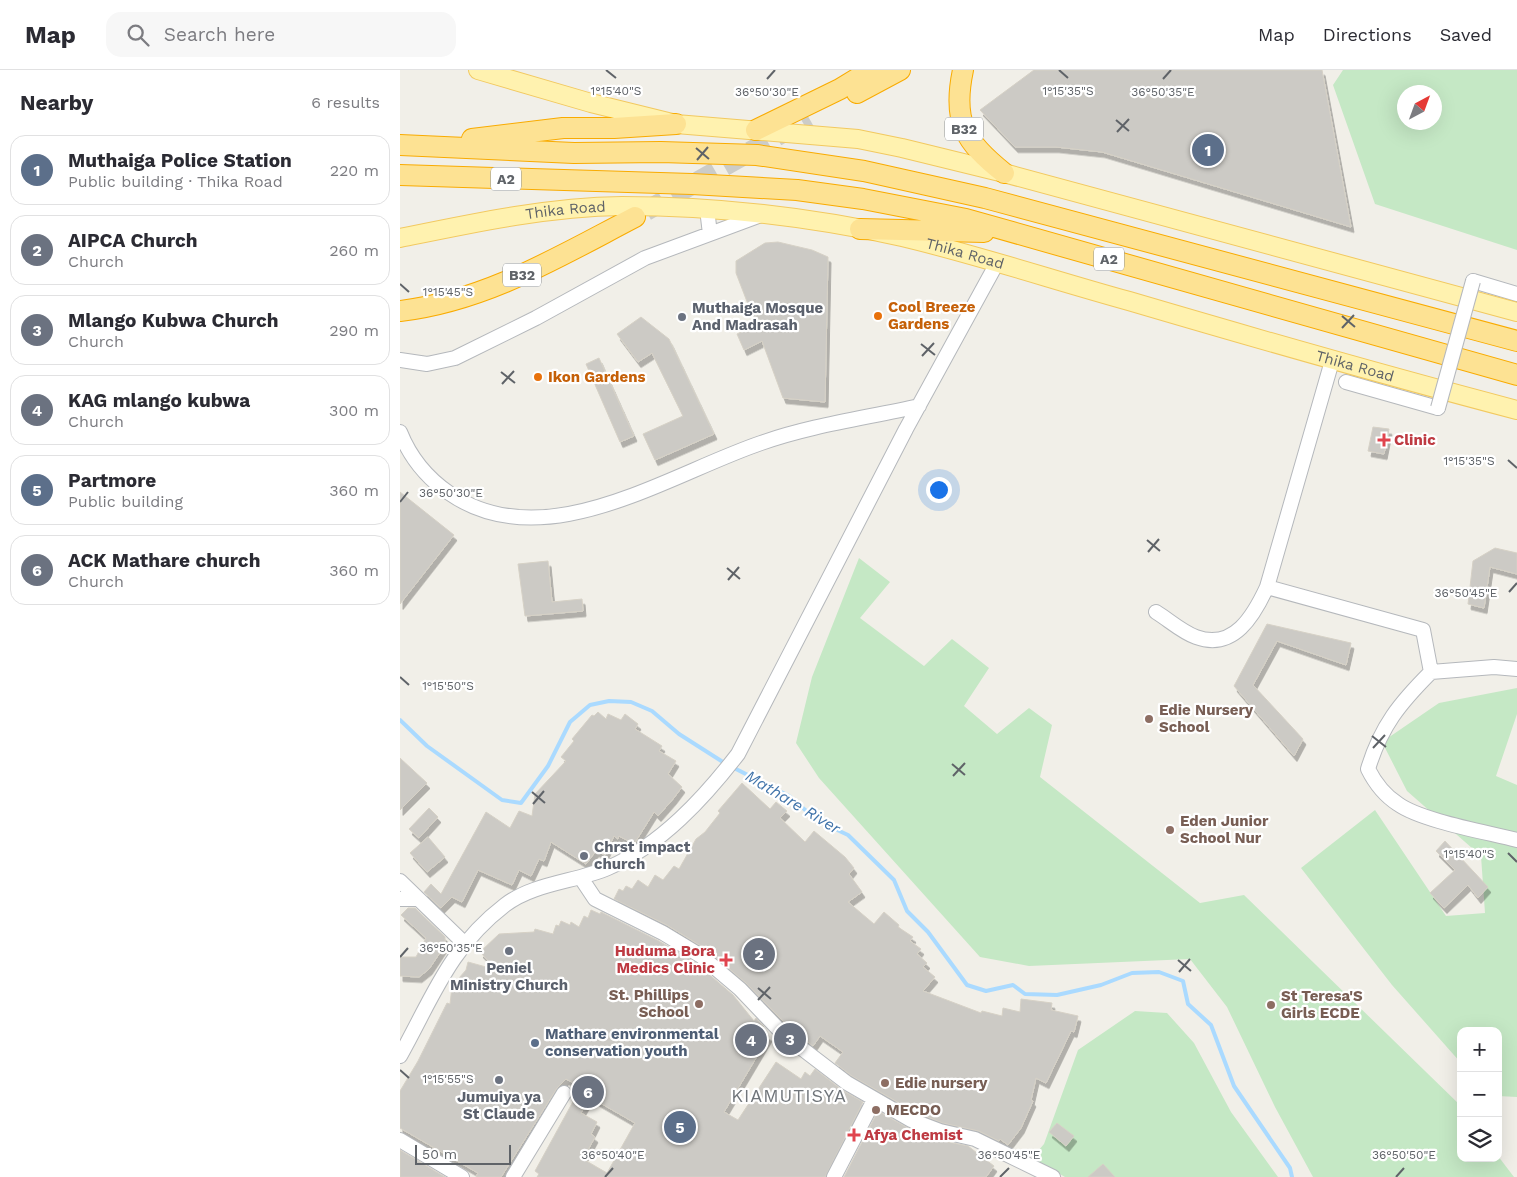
<!DOCTYPE html>
<meta charset="utf-8">
<style>
:root{--surface:#fff;--page:#f7f7f7;--text:#2b2b33;--muted:#7c7c81;--line:#e1e1e2;--accent:#1a73e8}
body{margin:0;font-family:"Work Sans",sans-serif;background:var(--page);color:var(--text)}
.controls{position:absolute;right:15px;bottom:15px;display:grid;overflow:hidden;border-radius:10px;box-shadow:0 5px 20px #0002}
.controls button{width:45px;height:45px;display:grid;place-items:center;padding:0;border:0;border-bottom:1px solid var(--line);background:var(--surface);color:var(--text);font:25px sans-serif}
.compass{position:absolute;left:997px;top:15px;width:45px;height:45px;border-radius:50%;background:var(--surface);box-shadow:0 5px 20px #0002;rotate:41deg}
.scale{position:absolute;left:15px;bottom:12px;width:96px;box-sizing:border-box;padding-left:5px;border:2px solid #5f6368;border-top:0;font-size:14px;line-height:18px;white-space:nowrap;color:#5f6368;-webkit-text-stroke:4px #fff;paint-order:stroke}
.you{position:absolute;left:538px;top:419px;width:18px;height:18px;margin:-12px;border:4px solid #fff;border-radius:50%;background:#1a73e8;box-shadow:0 0 0 8px #1a73e833}
.badge{display:grid;place-items:center;width:32px;height:32px;border-radius:50%;background:var(--accent);color:#fff;font-size:16px;font-weight:700}
.pin{position:absolute;translate:-50% -50%;border:2px solid #fff;box-shadow:0 1px 5px #0006}
.list{margin:0;padding:0;list-style:none}
h2{display:flex;justify-content:space-between;align-items:center;height:65px;margin:0;padding:0 20px;font-size:21px}
h2 small{font-size:16px;font-weight:400;color:var(--muted)}
.list li{display:grid;grid-template-columns:32px 1fr auto;gap:15px;align-items:center;box-sizing:border-box;height:70px;margin:0 10px 10px;padding:0 10px;border:1px solid var(--line);border-radius:15px}
.list b{display:block;font-size:19px;white-space:nowrap}
.list p{margin:0;font-size:16px;white-space:nowrap;color:var(--muted)}
.list em{font-size:16px;font-style:normal;color:var(--muted)}
.icon{flex:none;width:28px;height:28px;fill:none;stroke:currentColor;stroke-width:2;stroke-linecap:round;stroke-linejoin:round}
.map{position:relative;flex:none;width:1117px;height:1107px;overflow:hidden}
header{display:flex;align-items:center;gap:30px;box-sizing:border-box;height:70px;padding:0 25px;background:var(--surface);border-bottom:1px solid var(--line)}
header strong{font-size:24px}
nav{display:flex;gap:28px;margin-inline-start:auto;font-size:18px}
.search{width:350px;height:45px;background:var(--page);display:flex;align-items:center;gap:12px;box-sizing:border-box;padding:0 18px;border-radius:15px;color:var(--muted);font-size:19px}
main{display:flex}
aside{flex:1;background:var(--surface)}
.map>svg:first-child{display:block}
.green{fill:#c5e8c5;fill-rule:evenodd}
.lines{fill:none;stroke-linecap:round;stroke-linejoin:round}
.stream{stroke:#aadaff;stroke-width:4}
.building{fill:#cccac5;stroke:#d6d1c6;fill-rule:evenodd;filter:url(#shadow)}
.highway-tunnel{stroke:#ccccc8;stroke-width:20;stroke-dasharray:20 10;stroke-linecap:butt}
.minor-casing{stroke:#b5b8bc;stroke-width:16}
.major-casing{stroke:#f2c960;stroke-width:20}
.highway-casing{stroke:#f9ab00;stroke-width:22}
.minor{stroke:#fff;stroke-width:14}
.major{stroke:#fff2af;stroke-width:18}
.highway{stroke:#fde293;stroke-width:20}
.minor-bridge-casing{stroke:#b5b8bc;stroke-width:16;stroke-linecap:butt}
.minor-bridge{stroke:#fff;stroke-width:14}
.ticks{fill:none;stroke:#5f6368;stroke-width:2}
.food-dot{fill:#e8710a;stroke:#fff;stroke-width:2}
.worship-dot{fill:#6b7280;stroke:#fff;stroke-width:2}
.health-dot{fill:#e0444e;stroke:#fff;stroke-width:2}
.education-dot{fill:#8d6e63;stroke:#fff;stroke-width:2}
.service-dot{fill:#5c6f8a;stroke:#fff;stroke-width:2}
.labels{text-anchor:middle;dominant-baseline:central;stroke-width:4.5;stroke-linejoin:round;paint-order:stroke}
.shield{fill:#fff;stroke:#8f9295;stroke-width:1}
.shield-label{font-size:14px;font-weight:bold;fill:#5f6368}
.street-label{font-size:15px;fill:#5f6368;stroke:#fff}
.food-label{font-size:15px;font-weight:bold;fill:#c56008;stroke:#fff;text-anchor:start}
.worship-label{font-size:15px;font-weight:bold;fill:#5b616d;stroke:#fff;text-anchor:start}
.health-label{font-size:15px;font-weight:bold;fill:#be3a42;stroke:#fff;text-anchor:start}
.education-label{font-size:15px;font-weight:bold;fill:#785e54;stroke:#fff;text-anchor:start}
.service-label{font-size:15px;font-weight:bold;fill:#4e5e75;stroke:#fff;text-anchor:start}
.water-label{font-size:16px;font-style:italic;fill:#4174aa;stroke:#fff}
.quarter-label{font-size:18px;letter-spacing:1px;fill:#70757a;stroke:#fff}
.ticks-label{font-size:12px;text-anchor:middle;fill:#5f6368;stroke:#fff;stroke-width:4.5;stroke-linejoin:round;paint-order:stroke}
</style>
<header>
<strong>Map</strong>
<div class="search"><svg class="icon" aria-label="search" viewBox="0 0 24 24"><circle cx="10" cy="10" r="6"/><path d="M15 15l6 6"/></svg>Search here</div>
<nav><a>Map</a><a>Directions</a><a>Saved</a></nav>
</header>
<main>
<aside>
<h2>Nearby<small>6 results</small></h2>
<ul class="list">
<li><span class="badge" style="background:#5c6f8a">1</span><div><b>Muthaiga Police Station</b><p>Public building · Thika Road</p></div><em>220 m</em></li>
<li><span class="badge" style="background:#6b7280">2</span><div><b>AIPCA Church</b><p>Church</p></div><em>260 m</em></li>
<li><span class="badge" style="background:#6b7280">3</span><div><b>Mlango Kubwa Church</b><p>Church</p></div><em>290 m</em></li>
<li><span class="badge" style="background:#6b7280">4</span><div><b>KAG mlango kubwa</b><p>Church</p></div><em>300 m</em></li>
<li><span class="badge" style="background:#5c6f8a">5</span><div><b>Partmore</b><p>Public building</p></div><em>360 m</em></li>
<li><span class="badge" style="background:#6b7280">6</span><div><b>ACK Mathare church</b><p>Church</p></div><em>360 m</em></li>
</ul>
</aside>
<div class="map">
<svg width="1117" height="1107" viewBox="0 0 1117 1107">
<defs>
<filter id="shadow"><feDropShadow dx="3" dy="5.5" stdDeviation="0" flood-color="#0004"/></filter>
</defs>
<rect width="100%" height="100%" fill="#f1efe8"/>
<path class="green" d="M943,0H1117V180L975,134L933,15ZM1034,22V52H1004V22Z
M459,488L490,512L460,548L524,596L552,569L589,598L564,636L597,664L629,638L652,655L640,707L800,833L844,825L1061,1036V1088H1098V1086L1114,1107H913L875,1037L827,937L790,889L629,896L580,887L419,708L396,673L412,607Z
M1117,618V644L1096,706L1117,715V1027L1098,1026V961H1061V993L992,915L901,798L975,740L1046,846L1085,843L1081,786L1007,721L982,672L1039,633Z
M735,941L767,943L794,973L831,1042L878,1107H665L632,1088L644,1074L678,980Z"/>
<g class="lines">
<path class="stream" d="M0,650L27,676L102,730L121,733L148,696L170,652L190,635L209,631L231,632L252,641L279,664L326,694
M332,697L389,726L418,751L448,765L494,810L507,841L528,862L567,915L586,921L613,915L625,924L657,925L701,915L732,903L759,902L783,911L788,934L811,955L834,1016L890,1098L892,1107"/>
</g>
<path class="building" d="M634,0H922L951,157L702,82L656,77H615L580,40Z
M378,172L412,180L428,187L425,332L383,328L362,271L344,280L337,264L356,255L336,203V191L365,173Z
M241,247L269,269L314,364L255,390L243,364L283,346L252,283L238,292L217,264Z
M199,288L234,366L220,372L186,294Z
M973,357L989,359L984,384L968,381Z
M0,422L54,465L0,534Z
M1095,478L1117,483V504L1090,497L1084,538L1068,534L1073,491Z
M148,491L152,532L182,529L183,541L125,546L118,494Z
M867,554L951,573L946,595L877,571L853,615L903,669L894,686L834,616Z
M198,642L206,649L208,644L221,650L225,644L238,654L235,659L262,676L259,681L276,691L268,704L282,717L273,729L258,746L254,742L234,774L219,766L218,769L214,766L205,785L196,781L186,794L151,772L144,791L139,789L131,806L119,800L112,815L78,800L62,832L52,827L41,838L24,822L31,814L41,824L86,742L110,758L119,741L132,746L135,724L166,691L161,687L174,671L172,669L192,645L194,646Z
M0,688L27,713L0,740Z
M342,713L370,739L376,732L387,741L380,748L405,772L414,761L445,787L454,798L449,804L462,822L448,832L474,854L484,842L499,855L498,857L513,867L510,871L521,879L517,884L527,893L523,897L535,907L523,921L581,943L582,941L602,946L603,938L620,942L621,929L652,933L651,940L678,946L674,962L671,961L646,1013L636,1008L631,1030L633,1031L621,1058L608,1075L600,1069L599,1071L579,1061L543,1053L515,1042L452,1006L435,993L443,982L420,966L413,976L389,957L346,913L306,879L267,855L214,829L219,819L223,821L226,816L232,819L238,810L248,817L255,805L263,810L274,796L279,799L296,769L305,762L320,743L318,741Z
M29,738L38,747L19,768L9,759Z
M28,767L45,787L27,802L10,783Z
M1045,771L1088,817L1078,828L1068,815L1044,838L1030,823L1055,800L1036,781Z
M8,838H15L45,867V875L29,899L19,907L0,906V887H16L26,868L1,845Z
M191,840L200,844L201,842L259,871L296,893L333,925L354,951L356,948L364,957L360,961L369,966L324,1042L338,1050L376,992L401,1009L405,1002L410,1006L415,999L442,1020L463,1032L425,1107H137L139,1104L135,1101L181,1017L166,1009L157,1018L101,1107H76L78,1103L0,1058V1021L18,991L47,933L50,934L52,916L66,900L68,892L97,900L80,882L99,864L134,862L135,859L153,864L156,855L159,856L161,851L170,855L171,852L179,857L184,846L188,848ZM190,1027L235,1053L207,1103L183,1089L195,1067L191,1064L197,1052L181,1043Z
M478,1041L508,1058L538,1070L568,1076L594,1096L586,1107H444Z
M657,1053L674,1066L666,1076L649,1062Z
M0,1080L45,1107H0Z
M703,1094L715,1107H688Z"/>
<g class="lines">
<path class="highway-tunnel" d="M246,141L409,48"/>
<defs>
<path id="minor" d="M307,139L310,164
M1073,211L1117,224
M0,290L27,294L55,288L136,248L245,188L361,145
M946,312L1038,338
M0,362C10,387 27,408 49,423C144,489 267,405 361,373C412,355 466,348 519,336
M867,517L1023,560L1031,602L1094,597L1117,599
M756,542C769,550 782,562 796,567C834,581 854,545 867,517L932,291
M1031,602C1000,633 981,656 968,699C975,713 984,725 998,734C1022,751 1086,762 1117,770
M181,808L195,829L263,863L301,886L340,919L383,964L447,1013L511,1050L540,1061L575,1069L653,1107
M0,811L64,873
M0,829H18
M0,986C33,927 49,878 105,835C134,813 175,812 208,798C261,775 304,728 338,684L506,359L597,193
M0,1070L62,1107
M113,1107L164,1023
M434,1107L474,1030"/>
<g id="major">
<path d="M78,0L191,33L276,54L458,69L502,78L604,103L1117,242"/>
<path id="s1" d="M0,168C73,153 147,137 222,136C315,136 411,147 502,167C578,185 653,210 729,231C858,269 987,306 1117,340"/>
</g>
<path id="highway" d="M563,0C552,52 565,72 604,103
M457,23L500,0
M356,60L440,19L471,0
M72,69L163,58H214L276,54
M0,75L174,83L261,82L357,85L464,101L585,128L1117,271
M0,105L292,114L397,120L463,129L566,149L1117,305
M460,159L584,162
M0,241C86,231 160,186 235,147"/>
</defs>
<use href="#minor" class="minor-casing"/>
<use href="#major" class="major-casing"/>
<use href="#highway" class="highway-casing"/>
<use href="#minor" class="minor"/>
<use href="#major" class="major"/>
<use href="#highway" class="highway"/>
<defs>
<path id="minor-bridge" d="M1038,338L1073,211"/>
</defs>
<use href="#minor-bridge" class="minor-bridge-casing"/>
<use href="#minor-bridge" class="minor-bridge"/>
</g>
<path class="ticks" d="M206,0L216,8M659,0L668,8M367,9L375,0M763,9L771,0M716,50L729,61M717,62L729,49M296,78L309,89M297,90L308,77M0,214L9,222M942,246L955,257M942,258L954,245M521,274L535,285M522,286L534,273M101,302L115,313M102,314L114,301M1108,390L1117,398M0,432L8,422M747,470L760,481M748,482L759,469M327,498L340,509M328,510L339,497M1109,522L1117,513M0,607L9,615M972,666L986,677M973,678L985,665M552,694L565,705M553,706L565,693M132,722L145,733M133,734L144,721M1108,783L1117,792M0,887L8,878M778,890L791,901M779,902L790,889M358,918L371,929M358,930L370,917M0,1000L9,1008M205,1107L213,1098M600,1107L609,1098M996,1107L1004,1098"/>
<g class="food-dot">
<circle cx="478" cy="246" r="5"/>
<circle cx="138" cy="307" r="5"/>
</g>
<g class="worship-dot">
<circle cx="282" cy="247" r="5"/>
<circle cx="184" cy="786" r="5"/>
<circle cx="109" cy="881" r="5"/>
<circle cx="99" cy="1010" r="5"/>
</g>
<g class="health-dot">
<path d="M981.5 362.5h5v5h5v5h-5v5h-5v-5h-5v-5h5z"/>
<path d="M323.5 882.5h5v5h5v5h-5v5h-5v-5h-5v-5h5z"/>
<path d="M451.5 1057.5h5v5h5v5h-5v5h-5v-5h-5v-5h5z"/>
</g>
<g class="education-dot">
<circle cx="749" cy="649" r="5"/>
<circle cx="770" cy="760" r="5"/>
<circle cx="299" cy="934" r="5"/>
<circle cx="871" cy="935" r="5"/>
<circle cx="485" cy="1013" r="5"/>
<circle cx="476" cy="1040" r="5"/>
</g>
<circle class="service-dot" cx="135" cy="973" r="5"/>
<g class="labels">
<g class="shield">
<rect x="545" y="47.5" width="38" height="23" rx="4"/>
<rect x="91" y="97.5" width="30" height="23" rx="4"/>
<rect x="694" y="177.5" width="30" height="23" rx="4"/>
<rect x="103" y="193.5" width="38" height="23" rx="4"/>
</g>
<g class="shield-label">
<text x="564" y="59">B32</text>
<text x="106" y="109">A2</text>
<text x="709" y="189">A2</text>
<text x="122" y="205">B32</text>
</g>
<g class="street-label">
<text stroke="none"><textPath href="#s1" startOffset="168">Thika Road</textPath></text>
<text stroke="none"><textPath href="#s1" startOffset="572">Thika Road</textPath></text>
<text stroke="none"><textPath href="#s1" startOffset="978">Thika Road</textPath></text>
</g>
<g class="food-label">
<text x="488" y="237">Cool Breeze<tspan x="488" dy="17">Gardens</tspan></text>
<text x="148" y="307">Ikon Gardens</text>
</g>
<g class="worship-label">
<text x="292" y="238">Muthaiga Mosque<tspan x="292" dy="17">And Madrasah</tspan></text>
<text x="194" y="777">Chrst impact<tspan x="194" dy="17">church</tspan></text>
<text x="109" y="898" text-anchor="middle">Peniel<tspan x="109" dy="17">Ministry Church</tspan></text>
<text x="99" y="1027" text-anchor="middle">Jumuiya ya<tspan x="99" dy="17">St Claude</tspan></text>
</g>
<g class="health-label">
<text x="994" y="370">Clinic</text>
<text x="315" y="881" text-anchor="end">Huduma Bora<tspan x="315" dy="17">Medics Clinic</tspan></text>
<text x="464" y="1065">Afya Chemist</text>
</g>
<g class="education-label">
<text x="759" y="640">Edie Nursery<tspan x="759" dy="17">School</tspan></text>
<text x="780" y="751">Eden Junior<tspan x="780" dy="17">School Nur</tspan></text>
<text x="289" y="925" text-anchor="end">St. Phillips<tspan x="289" dy="17">School</tspan></text>
<text x="881" y="926">St Teresa'S<tspan x="881" dy="17">Girls ECDE</tspan></text>
<text x="495" y="1013">Edie nursery</text>
<text x="486" y="1040">MECDO</text>
</g>
<g class="service-label">
<text x="145" y="964">Mathare environmental<tspan x="145" dy="17">conservation youth</tspan></text>
</g>
<g class="water-label">
<text transform="translate(393 732) rotate(31)">Mathare River</text>
</g>
<g class="quarter-label">
<text x="389" y="1025">KIAMUTISYA</text>
</g>
</g>
<g class="ticks-label">
<text x="216" y="25">1°15'40"S</text>
<text x="668" y="25">1°15'35"S</text>
<text x="367" y="26">36°50'30"E</text>
<text x="763" y="26">36°50'35"E</text>
<text x="48" y="226">1°15'45"S</text>
<text x="1069" y="395">1°15'35"S</text>
<text x="51" y="427">36°50'30"E</text>
<text x="1066" y="527">36°50'45"E</text>
<text x="48" y="620">1°15'50"S</text>
<text x="1069" y="788">1°15'40"S</text>
<text x="51" y="882">36°50'35"E</text>
<text x="48" y="1013">1°15'55"S</text>
<text x="213" y="1089">36°50'40"E</text>
<text x="609" y="1089">36°50'45"E</text>
<text x="1004" y="1089">36°50'50"E</text>
</g>
</svg>
<div class="controls">
<button>+</button>
<button>−</button>
<button><svg class="icon" aria-label="layers" viewBox="0 0 24 24"><path d="M12 4l9 5-9 5-9-5zM3 14l9 5 9-5"/></svg></button>
</div>
<svg class="compass" viewBox="-18 -18 36 36"><path d="M0-13l5 13h-10z" fill="#e53935"/><path d="M0 13l5-13h-10z" fill="#7c7c81"/></svg>
<div class="scale">50 m</div>
<div class="you"></div>
<div class="pin badge" style="left:808px;top:80px;background:#5c6f8a">1</div>
<div class="pin badge" style="left:359px;top:884px;background:#6b7280">2</div>
<div class="pin badge" style="left:390px;top:969px;background:#6b7280">3</div>
<div class="pin badge" style="left:351px;top:970px;background:#6b7280">4</div>
<div class="pin badge" style="left:280px;top:1057px;background:#5c6f8a">5</div>
<div class="pin badge" style="left:188px;top:1022px;background:#6b7280">6</div>
</div>
</main>
